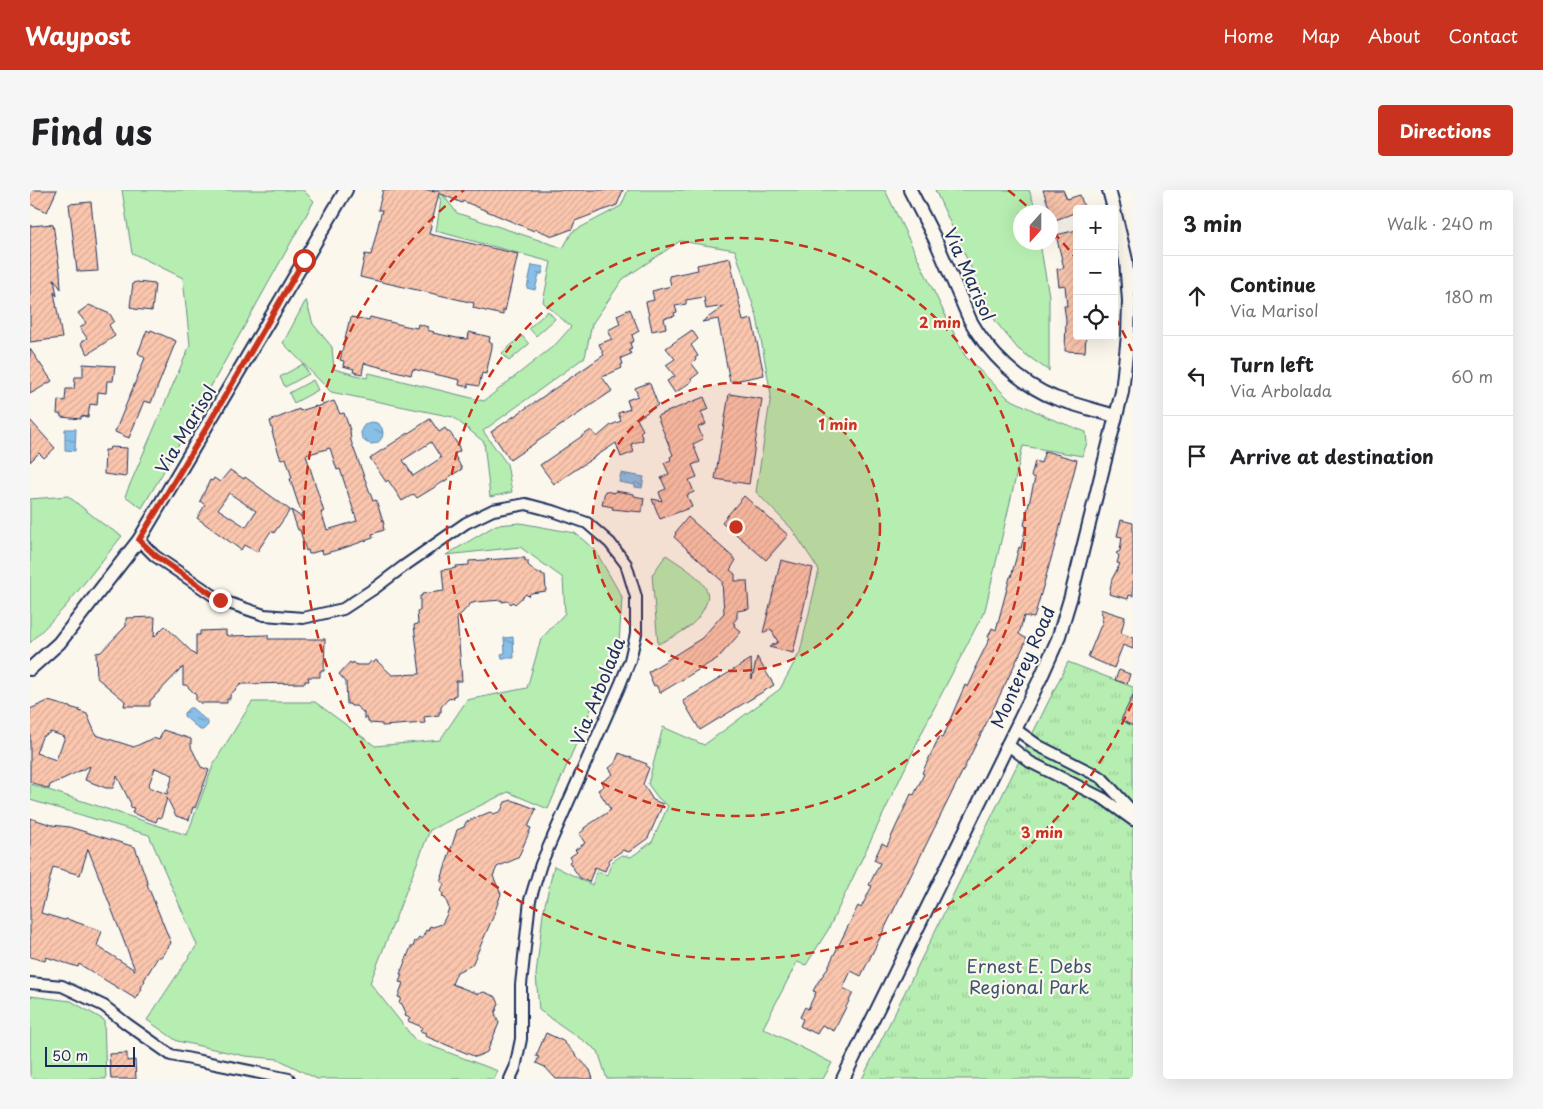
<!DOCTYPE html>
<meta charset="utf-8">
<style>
:root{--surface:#fff;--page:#f6f6f6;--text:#202124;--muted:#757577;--line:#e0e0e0;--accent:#c8321e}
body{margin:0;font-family:"Playpen Sans",sans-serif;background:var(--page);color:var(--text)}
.controls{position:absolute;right:15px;top:15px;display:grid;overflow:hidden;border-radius:5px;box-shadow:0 5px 20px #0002}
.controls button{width:45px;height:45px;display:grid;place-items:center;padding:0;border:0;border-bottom:1px solid var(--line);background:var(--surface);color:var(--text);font:25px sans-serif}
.compass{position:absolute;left:983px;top:15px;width:45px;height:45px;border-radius:50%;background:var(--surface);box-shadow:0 5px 20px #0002;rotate:201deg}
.scale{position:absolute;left:15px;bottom:12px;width:90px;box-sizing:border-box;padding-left:5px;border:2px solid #1b2f5e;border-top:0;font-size:14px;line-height:18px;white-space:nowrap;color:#1b2f5e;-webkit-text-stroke:4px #fbf7ec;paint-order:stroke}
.stop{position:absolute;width:15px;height:15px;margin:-11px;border:4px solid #c8321e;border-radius:50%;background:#fff}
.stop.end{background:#c8321e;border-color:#fff;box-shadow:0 1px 5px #0008}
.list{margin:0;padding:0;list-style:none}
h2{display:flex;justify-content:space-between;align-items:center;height:65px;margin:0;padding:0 20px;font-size:21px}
h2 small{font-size:16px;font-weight:400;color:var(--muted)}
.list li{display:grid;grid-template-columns:32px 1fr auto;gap:15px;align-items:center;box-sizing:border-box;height:80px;padding:0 20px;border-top:1px solid var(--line)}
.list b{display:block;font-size:19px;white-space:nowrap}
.list p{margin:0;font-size:16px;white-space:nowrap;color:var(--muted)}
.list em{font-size:16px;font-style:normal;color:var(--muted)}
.icon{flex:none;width:28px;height:28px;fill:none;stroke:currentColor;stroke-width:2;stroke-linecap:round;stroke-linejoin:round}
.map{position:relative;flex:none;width:1103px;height:889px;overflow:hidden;border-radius:5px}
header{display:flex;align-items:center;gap:30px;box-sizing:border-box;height:70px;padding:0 25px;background:var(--accent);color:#fff}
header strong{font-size:24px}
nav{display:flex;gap:28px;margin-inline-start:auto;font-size:18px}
.intro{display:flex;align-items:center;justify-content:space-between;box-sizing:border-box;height:120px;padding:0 30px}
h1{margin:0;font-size:35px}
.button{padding:12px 22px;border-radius:5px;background:var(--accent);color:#fff;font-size:18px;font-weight:700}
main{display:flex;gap:30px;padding:0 30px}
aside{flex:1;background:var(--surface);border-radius:5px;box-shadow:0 5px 20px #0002}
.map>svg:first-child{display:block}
.grass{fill:#b6edb0;stroke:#688e87}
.park{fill:url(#park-tufts);stroke:#688e87}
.water{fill:url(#water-ripples);stroke:#5c85b0}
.building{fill:url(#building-hatch);stroke:#1b2f5e;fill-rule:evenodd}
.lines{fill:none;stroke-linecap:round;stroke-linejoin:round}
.minor-casing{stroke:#1b2f5e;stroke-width:14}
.tertiary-casing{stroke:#1b2f5e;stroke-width:16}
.minor{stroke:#fbf7ec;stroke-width:10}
.tertiary{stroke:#fbf7ec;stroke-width:12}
.route{stroke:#c8321e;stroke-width:6}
.ring{fill:none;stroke:#c8321e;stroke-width:2.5;stroke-dasharray:9 6}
.labels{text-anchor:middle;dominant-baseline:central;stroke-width:4.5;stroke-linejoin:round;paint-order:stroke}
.street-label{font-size:18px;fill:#1b2f5e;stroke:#fbf7ec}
.park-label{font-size:18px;fill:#3a556e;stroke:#fbf7ec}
.centre{fill:#c8321e;stroke:#fbf7ec;stroke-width:2.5}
.ring-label{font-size:15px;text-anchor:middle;font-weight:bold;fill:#c8321e;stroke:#fbf7ec;stroke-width:4.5;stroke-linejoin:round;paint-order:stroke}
</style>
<header>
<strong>Waypost</strong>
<nav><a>Home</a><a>Map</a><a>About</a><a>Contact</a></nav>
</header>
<div class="intro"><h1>Find us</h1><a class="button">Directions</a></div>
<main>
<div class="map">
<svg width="1103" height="889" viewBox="0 0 1103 889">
<defs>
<pattern id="park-tufts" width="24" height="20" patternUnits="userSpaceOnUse" patternTransform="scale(1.25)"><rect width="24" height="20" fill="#b6edb0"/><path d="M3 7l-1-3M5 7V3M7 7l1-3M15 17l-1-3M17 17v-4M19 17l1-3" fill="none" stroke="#9ccc9a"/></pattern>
<pattern id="water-ripples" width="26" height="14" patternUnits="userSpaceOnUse" patternTransform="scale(1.25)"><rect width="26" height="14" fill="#88bfe6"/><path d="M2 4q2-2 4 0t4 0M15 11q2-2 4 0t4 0" fill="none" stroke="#6e9cbe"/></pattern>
<pattern id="building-hatch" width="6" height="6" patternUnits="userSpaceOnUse" patternTransform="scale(1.25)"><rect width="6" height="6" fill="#fbc6ad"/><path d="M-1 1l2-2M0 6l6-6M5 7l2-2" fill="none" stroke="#d7aa97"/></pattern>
</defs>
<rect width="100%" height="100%" fill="#fbf7ec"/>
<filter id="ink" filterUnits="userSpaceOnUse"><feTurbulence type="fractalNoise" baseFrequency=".02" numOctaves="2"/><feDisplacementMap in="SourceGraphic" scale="10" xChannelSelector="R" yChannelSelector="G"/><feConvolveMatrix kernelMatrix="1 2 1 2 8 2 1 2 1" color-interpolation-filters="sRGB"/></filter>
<g filter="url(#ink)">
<path class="grass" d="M92,0H273L284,11L131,286L112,318L95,306L160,155L153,88L102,63Z
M404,0H409L427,23L533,58L542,42L591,16L598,0H855L935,166L978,208L1019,228L1056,242L1057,253L1052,266L993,256L955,420L898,530L798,740L776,775L767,772L733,838L802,873L793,889H577L568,861L509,820L506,785L513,723L524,676L562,695L567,681L577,685L582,672L592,665L601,667L622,652L638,616L628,608L618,594L633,537L674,555L750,499L770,462L789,380L762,339L726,302L741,205L727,127L705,60L650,51L593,89L562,134L555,167L453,241L477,274L482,302L460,307L454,252L423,227L301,202L253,153L276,110L283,134L302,157L304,179L337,188L339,183L454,211L526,154L541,137L513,112L521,72L406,41L411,10Z
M905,0H999L1007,22H991V52L1010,53L1019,106V181L988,159L966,132Z
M518,121L525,129L506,146L499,138Z
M492,146L499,154L479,171L472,163Z
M273,174L279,184L255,197L250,187Z
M283,190L288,200L264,213L259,203Z
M38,306L73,334L92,346L35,417L0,453V309Z
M490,333L545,343L565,360L592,407L589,454L518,619L478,602L400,640L340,793L385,850L468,881L464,889H287L248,869L215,866L147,851L117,830L167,755L119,645L0,610V594L157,645L184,573L222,512H285L345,556L410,550L437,510L497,498L511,449L535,423L533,388L490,357L416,365L466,335Z
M636,365C649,374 667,384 675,397C679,403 678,410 675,416C666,437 647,445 628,454L622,385Z
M0,806L41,811L74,830L76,889H0Z"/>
<path class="park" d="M1038,472L1103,497V889H832Z"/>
<path class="water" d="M502,75L514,77L512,84H509L505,100L497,98Z
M331 243a11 11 0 1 1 22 0a11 11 0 1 1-22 0Z
M35,239H46L45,261L35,260Z
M591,283L614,287L612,298L605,297V295L589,292Z
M483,447L484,468H472L471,464L475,463L474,448Z
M159,518H162L178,532V535L173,540H170L154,526V523Z"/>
<path class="building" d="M0,0H27L17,22L0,14Z
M353,0H398L405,2L402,0H593L587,15L545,31L542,39L523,46L505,39L504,41L433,11L432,13L409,3L399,44L488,64L475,121L473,120V125L443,118L444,113L330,87L335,64L341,65L352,20H348Z
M1013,0H1033L1037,9L1050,5L1054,17L1044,21V23L1020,32V20Z
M61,12L68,81L50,82V81H47L39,14Z
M23,34L30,82L31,99L24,89L27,106L24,102L32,148L0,152V36Z
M1047,40V146H1056L1055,162L1035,161L1036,129L1034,116H1037L1035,95L1029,96L1027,79L1034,78L1026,45Z
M700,68L713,131L722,129L734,185L700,192L688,129L672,132L694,116L676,119L674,107L656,110V114L645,116L647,122L644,123L645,126L634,128L636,138L622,141L616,112L624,110L622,101L641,96L639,86L668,80L667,75Z
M107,92L125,94L122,121L104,119V118L100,117L103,93Z
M59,115L80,124L84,131L79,135L85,146L58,164L51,153L57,148L50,138L56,133L48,123Z
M600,119L609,141L602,145L604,151L600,153L602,159L599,160L601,164L591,168L593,174L591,175L592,178L572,187L582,201L480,270L461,242L574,165L569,154L582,149L578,140L590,134L587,125Z
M321,127L339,130L340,127L376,136L387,138L388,134L398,137L397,140L404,142L403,143L427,148L438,149L439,142L460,147L459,152L462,153V157L456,184L452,183L449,196L438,194V197L429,195L430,190L383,179L381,185L334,173L332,184L323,182L324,179L313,176L314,171L310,170L319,132H320Z
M117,140L120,142L121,140L146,151L121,213L114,211L99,248L85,242L115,168L108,163Z
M662,140L668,149L661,155L668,166L665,168L666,170L662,174L669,183L661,189L662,191L645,203L637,191L645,186L636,175L645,169L636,158Z
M0,159L22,191L0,204Z
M53,174L85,176L83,191H77L76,203L68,202L67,215L60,214L58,227L51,226V229L31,227V224H27L28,210L35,211L36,199H44L45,187H53Z
M618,193L620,194L628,215L607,229L613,240L610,242L613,250L601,254L604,262L591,267L586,253L524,294L510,275L561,240L567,247L581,235L591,231L588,223L600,219L597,210L608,206L605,198Z
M699,204L732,209L719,294L685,289Z
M674,207L679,219L671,222L676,234L668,237L673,249L663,254L670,272L662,275L667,287L659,290L664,302L657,305L662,317L630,329L622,309L632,311L629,302L636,299L631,288L639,284L634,273L641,270L640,267L643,265L627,226Z
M304,211L310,224L314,223L320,240L321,251L343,311L346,310L354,334L353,335L354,340L342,344L343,348L314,358L293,364L292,360L279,364L278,360L276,361L270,340H268L261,320L273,328L260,289L262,288L256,268L251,269L250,267L242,242H243L240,231L269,219L270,221L286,216V217ZM300,258L307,280L310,279L327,331L297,340L291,322H294L276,265Z
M400,229L409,242L415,238L417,241H419L428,255L430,261L424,264L432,279L419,287L418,289L387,308L384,304L372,311L358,290L356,292L340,268ZM401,252L411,268L383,286L373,270Z
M0,230L25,258L14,268L9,263L0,272Z
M80,257L97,258L96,287L74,284L75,260H79Z
M1015,261L1047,270L1029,341L1004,428L994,426L989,444L997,449L952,542L831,786L821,781L813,798L823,803L804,841L792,835L787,844L770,836L773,829L770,827L775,817L778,819L786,802L783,801L788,792L796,781L828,716L831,718L842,696L839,695L850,673L844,670L852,653L857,656L881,604L884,605L894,584L892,583L909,547L912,548L920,533L919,532L935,495L938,497L947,478H945L960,448L958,447L962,438L966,440L980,387H981L989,357L991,358L996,336L994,335L1005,288L1001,287L1005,271L1011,273Z
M200,280L214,289L215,287L260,320L244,343L241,341L227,362L214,355L211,360L167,328L175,315L170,311L180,290L182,291L184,288L190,292ZM199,303L226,321L216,337L188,319Z
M575,301L585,303V301L604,304V306L614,308L612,322L582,319L583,317L572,315Z
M714,306L758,345L736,370L692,332Z
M658,327L706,370L700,380L705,384V391H717L719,419L707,421V428L703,433L705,434L704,436L711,442L688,468L630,503L626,495L624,496L618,482L672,448L694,423L692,391L644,347L646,344L645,343Z
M1091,330L1103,333V406L1099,405L1098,409L1079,404L1082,389L1090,374L1087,373L1089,366L1086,363L1090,361L1092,347L1087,346Z
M486,368H495V371H498V375L507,383H512V385H515L516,401L501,403L498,406L496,404L485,414L483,412L481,414L478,411L472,412V410L446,412L440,414L433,422L427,428L432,491H426V505L423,506L424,508L418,509L411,517V522H409V525L394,527L395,533L352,536V534L339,533L337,528H334V523L326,516H321L320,514H317L316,492L309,484L320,472L322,474L323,472L327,475H338L341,471L343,473L346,470L362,485L390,484L384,435L388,434L387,421H390V406H392V404L414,401L412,380L426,378V376L439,375V371Z
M751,370L783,378L763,463L739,457L748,452L741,439L733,443Z
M1070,419L1095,427L1091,443L1103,448V459L1093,455L1084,478L1058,467L1073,430H1071L1073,426Z
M125,427L124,447L135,436L166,466V445H170V441L196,440V445L199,446L238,445V449H295L294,481H290V487H278L279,491H275V493L213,494L210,495L200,505V509H197V513H170V512L166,511V505L156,495H153V477L120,511V516H94L95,511L67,488L66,463L71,462L96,436V428Z
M727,467L744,495L670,540L653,511L721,469L722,489Z
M1089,480L1100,484L1097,494L1085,490Z
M1103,505V536L1091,530Z
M18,511L50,520L49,521L57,524L66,545L104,557L123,548L129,550L133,540L161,549V557L171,577L179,580L165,618L163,617L159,630L146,626L137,608L131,628L128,627L126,632L102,623L104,618L100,617L101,614L87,586L83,598H76L55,590L60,576L20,595L19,599L0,592V519ZM21,542L35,547L26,570L6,563L12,547ZM125,578L143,585L137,604L118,597Z
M589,563L617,574L616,576L619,578L613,594L623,610L633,614L618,648L599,662L593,660L580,669L575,681L565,677L559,692L550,688L539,672L542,670L540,667L547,662L545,660L555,653L549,644L554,640V638L581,620L568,600L574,596L572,592L583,584L579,578L585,573Z
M482,610L506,619L498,637L501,638L488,668L467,677L463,686L471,704L463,727L442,775L427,782L422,794L448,804L454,802L466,807L469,814L465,823L469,833L457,862L446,867L395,846L396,843L390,841L392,837L378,831L380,828L375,826L376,823L372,814L369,813L371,808L368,807L373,793L369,792L372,785L370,784L381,757H383L385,751L387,752L389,747L392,749L396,740L398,741L400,736L403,737L412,734L417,724L419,718L415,708L412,707L413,703L411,702L414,693L411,692L413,687H412L427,640L434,637L436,632L460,622L464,624L471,621L475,612Z
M0,628L22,635L39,637L105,657L118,694H117L141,753L131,767H128L114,790H115L111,798L112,799L106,809L49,774L48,777L16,767L15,771L0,767ZM58,659L75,702L105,780L67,756L72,741L37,729L34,730L11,723L23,677L50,685Z
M516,843L533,851L560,880L563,889H526L515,877L506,873L509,867L506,866Z
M97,863V871L105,870L106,889H81L79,864Z"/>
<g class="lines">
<defs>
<path id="minor" d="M109,350L125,366L190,410L234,425L273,428L313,419L345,398L374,376L436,333L463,320L496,314L526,322L557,333L580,353L596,374L606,407V444L600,470L590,495L511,674L500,710L491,795V849L485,878L480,889
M985,539L1009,556L1072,588L1103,622
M977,554L1000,572L1074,609L1103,630
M0,793L32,796L74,816L97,834L141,865L259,889"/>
<path id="tertiary" d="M880,0L905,49L940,130C958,163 990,194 1025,208C1045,215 1065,220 1085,226
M1079,0L1084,19
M0,479L29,453L109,350L316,0
M813,889L1011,487L1028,449L1041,406L1092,202L1098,145L1099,111L1096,70L1084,20"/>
</defs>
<use href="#minor" class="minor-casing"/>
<use href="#tertiary" class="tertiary-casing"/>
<use href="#minor" class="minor"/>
<use href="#tertiary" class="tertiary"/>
</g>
</g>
<g class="lines" filter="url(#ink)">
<path class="route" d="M190,410L126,366L109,350L177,237L274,70"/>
</g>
<circle cx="706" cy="337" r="144" fill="#c8321e" fill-opacity=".12"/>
<g class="ring">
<circle cx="706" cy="337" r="144"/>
<circle cx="706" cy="337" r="289"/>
<path d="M1102 513A433 433 0 1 1 434 0M978 0A433 433 0 0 1 1001 20M1023 42A433 433 0 0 1 1045 67M1085 127A433 433 0 0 1 1102 161"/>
</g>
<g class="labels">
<g class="street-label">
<text transform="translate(940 84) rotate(66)">Via Marisol</text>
<text transform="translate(155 239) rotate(-59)">Via Marisol</text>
<text transform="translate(992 477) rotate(-66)">Monterey Road</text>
<text transform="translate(567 501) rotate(-68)">Via Arbolada</text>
</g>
<g class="park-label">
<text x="999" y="775">Ernest E. Debs<tspan x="999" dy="21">Regional Park</tspan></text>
</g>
</g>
<circle cx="706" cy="337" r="8" class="centre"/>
<g class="ring-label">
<text x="910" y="138">2 min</text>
<text x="808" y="240">1 min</text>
<text x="1012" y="648">3 min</text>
</g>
</svg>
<div class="controls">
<button>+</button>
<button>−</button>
<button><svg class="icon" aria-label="locate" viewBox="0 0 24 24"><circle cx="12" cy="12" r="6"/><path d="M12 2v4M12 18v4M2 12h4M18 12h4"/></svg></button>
</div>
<svg class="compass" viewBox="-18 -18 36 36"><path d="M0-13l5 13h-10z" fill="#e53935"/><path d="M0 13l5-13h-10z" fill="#757577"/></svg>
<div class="scale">50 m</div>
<div class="stop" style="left:274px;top:70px"></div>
<div class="stop end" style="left:190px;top:410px"></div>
</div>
<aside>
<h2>3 min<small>Walk · 240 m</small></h2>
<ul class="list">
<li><svg class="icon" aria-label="ahead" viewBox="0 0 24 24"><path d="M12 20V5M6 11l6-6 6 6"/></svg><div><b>Continue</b><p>Via Marisol</p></div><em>180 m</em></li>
<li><svg class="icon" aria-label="left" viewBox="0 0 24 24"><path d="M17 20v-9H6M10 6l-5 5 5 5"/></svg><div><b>Turn left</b><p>Via Arbolada</p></div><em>60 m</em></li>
<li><svg class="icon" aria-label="arrive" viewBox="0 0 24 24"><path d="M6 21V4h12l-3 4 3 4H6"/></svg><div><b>Arrive at destination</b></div></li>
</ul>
</aside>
</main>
